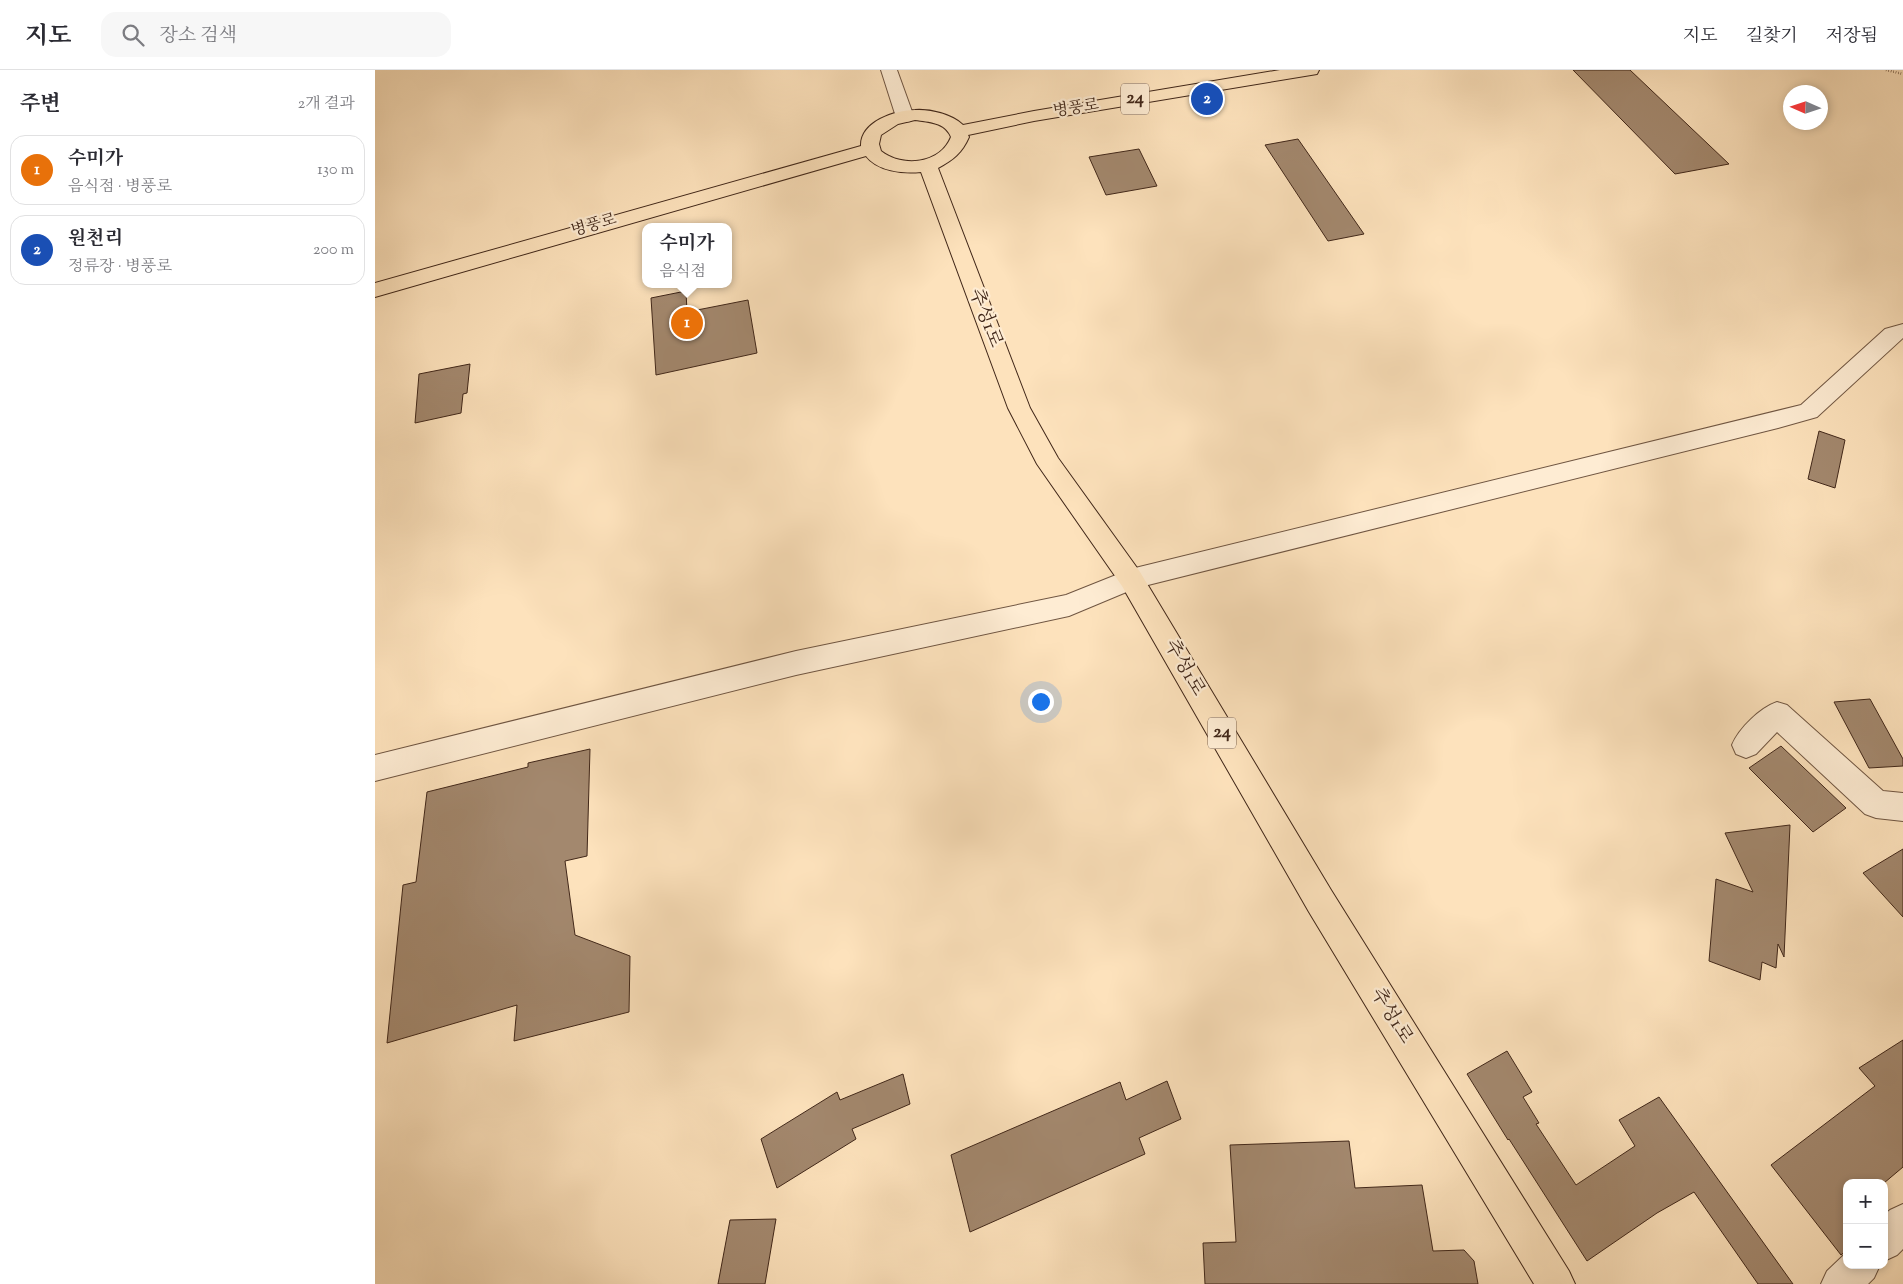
<!DOCTYPE html>
<html lang="ko">
<meta charset="utf-8">
<style>
:root{--surface:#fff;--page:#f7f7f7;--text:#2b2b33;--muted:#7c7c81;--line:#e1e1e2;--accent:#0b8043}
body{margin:0;font-family:"Sorts Mill Goudy","Noto Serif KR",serif;background:var(--page);color:var(--text)}
.controls{position:absolute;right:15px;bottom:15px;display:grid;overflow:hidden;border-radius:10px;box-shadow:0 2px 8px #0003}
.controls button{width:45px;height:45px;display:grid;place-items:center;padding:0;border:0;border-bottom:1px solid var(--line);background:var(--surface);color:var(--text);font:25px sans-serif}
.compass{position:absolute;left:1408px;top:15px;width:45px;height:45px;border-radius:50%;background:var(--surface);box-shadow:0 2px 8px #0003;rotate:273deg}
.you{position:absolute;left:665px;top:631px;width:18px;height:18px;margin:-12px;border:4px solid #fff;border-radius:50%;background:#1a73e8;box-shadow:0 0 0 8px #1a73e833}
.badge{display:grid;place-items:center;width:32px;height:32px;border-radius:50%;background:var(--accent);color:#fff;font-size:16px;font-weight:700}
.pin{position:absolute;translate:-50% -50%;border:2px solid #fff;box-shadow:0 1px 5px #0006}
.popup{position:absolute;left:267px;top:153px;width:90px;height:65px;box-sizing:border-box;display:grid;place-content:center;border-radius:10px;background:var(--surface);filter:drop-shadow(0 1px 4px #0005);font-size:16px;white-space:nowrap;color:var(--muted)}
.popup b{font-size:19px;color:var(--text)}
.popup::after{content:'';position:absolute;left:50%;top:100%;margin-left:-10px;border:10px solid transparent;border-top-color:var(--surface)}
.list{margin:0;padding:0;list-style:none}
h2{display:flex;justify-content:space-between;align-items:center;height:65px;margin:0;padding:0 20px;font-size:21px}
h2 small{font-size:16px;font-weight:400;color:var(--muted)}
.list li{display:grid;grid-template-columns:32px 1fr auto;gap:15px;align-items:center;box-sizing:border-box;height:70px;margin:0 10px 10px;padding:0 10px;border:1px solid var(--line);border-radius:15px}
.list b{display:block;font-size:19px;white-space:nowrap}
.list p{margin:0;font-size:16px;white-space:nowrap;color:var(--muted)}
.list em{font-size:16px;font-style:normal;color:var(--muted)}
.icon{flex:none;width:28px;height:28px;fill:none;stroke:currentColor;stroke-width:2;stroke-linecap:round;stroke-linejoin:round}
.map{position:relative;flex:none;width:1528px;height:1214px;overflow:hidden}
header{display:flex;align-items:center;gap:30px;box-sizing:border-box;height:70px;padding:0 25px;background:var(--surface);border-bottom:1px solid var(--line)}
header strong{font-size:24px}
nav{display:flex;gap:28px;margin-inline-start:auto;font-size:18px}
.search{width:350px;height:45px;background:var(--page);display:flex;align-items:center;gap:12px;box-sizing:border-box;padding:0 18px;border-radius:15px;color:var(--muted);font-size:19px}
main{display:flex}
aside{flex:1;background:var(--surface)}
.map>svg:first-child{display:block}
.building{fill:#a3886e;stroke:#412719}
.lines{fill:none;stroke-linecap:round;stroke-linejoin:round}
.minor-casing{stroke:#705642;stroke-width:2}
.major-casing{stroke:#412719;stroke-width:2}
.path{stroke:#412719;stroke-width:2.5;stroke-dasharray:0.5 2;stroke-linecap:butt}
.minor{fill:#feecd3;fill-rule:evenodd}
.major{fill:#fde2bc;fill-rule:evenodd}
.labels{text-anchor:middle;dominant-baseline:central;stroke-width:4.5;stroke-linejoin:round;paint-order:stroke}
.far-street-label{font-size:16px;fill:#412719;stroke:#feecd3}
.shield{fill:#feecd3;stroke:#7a6251;stroke-width:1}
.shield-label{font-size:18px;font-weight:bold;fill:#412719}
.street-label{font-size:19px;fill:#412719;stroke:#feecd3}
</style>
<header>
<strong>지도</strong>
<div class="search"><svg class="icon" aria-label="search" viewBox="0 0 24 24"><circle cx="10" cy="10" r="6"/><path d="M15 15l6 6"/></svg>장소 검색</div>
<nav><a>지도</a><a>길찾기</a><a>저장됨</a></nav>
</header>
<main>
<aside>
<h2>주변<small>2개 결과</small></h2>
<ul class="list">
<li><span class="badge" style="background:#e8710a">1</span><div><b>수미가</b><p>음식점 · 병풍로</p></div><em>130 m</em></li>
<li><span class="badge" style="background:#1a4fb4">2</span><div><b>원천리</b><p>정류장 · 병풍로</p></div><em>200 m</em></li>
</ul>
</aside>
<div class="map">
<svg width="1528" height="1214" viewBox="0 0 1528 1214">
<rect width="100%" height="100%" fill="#fde2bc"/>
<filter id="stains"><feTurbulence type="fractalNoise" baseFrequency=".004" numOctaves="4"/><feColorMatrix values="0 0 0 0 .2 0 0 0 0 .09 0 0 0 0 .02 0 0 0 .5 -.17"/></filter>
<radialGradient id="worn" r=".72"><stop offset=".6" stop-color="#630" stop-opacity="0"/><stop offset="1" stop-color="#630" stop-opacity=".3"/></radialGradient>
<path class="building" d="M1198,0H1255L1354,94L1300,104Z
M923,69L989,164L953,171L890,75Z
M764,79L782,116L731,125L714,87Z
M311,221L312,242L373,230L382,283L281,305L276,228Z
M95,294L92,323L88,324L86,343L40,353L44,304Z
M1444,361L1470,370L1460,418L1433,409Z
M1495,629L1528,689V696L1494,698L1459,632Z
M1406,676L1471,738L1438,762L1374,698Z
M215,679L212,786L190,791L200,865L255,886L254,942L139,971L142,935L12,973L28,815L41,812L52,722L153,697V693Z
M1415,755L1409,887L1403,874L1401,898L1387,892L1385,910L1334,891L1341,809L1378,822L1350,763Z
M1528,779V847L1488,803Z
M1528,970V1097L1509,1113H1472V1180L1466,1185L1396,1095L1500,1016L1484,998Z
M1132,981L1157,1022L1148,1027L1164,1053L1161,1054L1201,1115L1260,1076L1244,1050L1284,1027L1418,1214H1383L1319,1122L1282,1143L1212,1191L1134,1069L1133,1070L1092,1004Z
M528,1004L535,1034L477,1059L481,1069L402,1118L386,1069L462,1022L465,1030Z
M792,1011L806,1049L764,1068L770,1084L595,1162L576,1085L745,1012L751,1030Z
M974,1071L980,1118L1047,1115L1058,1181L1089,1180L1099,1191L1103,1214H830L828,1173L861,1172L855,1075Z
M401,1149L390,1214H343L355,1150Z"/>
<g class="lines">
<defs>
<path id="minor" d="M506,0H522L539,47L536,51L530,52L524,51L521,47Z
M1528,254V268L1442,347L1403,358L761,518L694,546L421,605L0,711V685L421,581L691,525L756,499L1426,335L1510,259Z
M1402,632L1412,635L1508,721L1528,723V751L1501,748L1490,744L1402,662L1381,684L1371,688L1361,684L1357,675C1364,658 1385,638 1402,632Z
M1528,1134V1179L1522,1185L1509,1191V1145L1515,1140Z
M1472,1182V1195H1505L1499,1208L1493,1214H1446L1452,1201Z"/>
<path id="major" d="M905,0H944L942,4L936,5L659,51L593,65L594,67C587,83 578,90 563,98L655,338L683,388L765,502L956,820L1194,1201L1200,1214H1159L934,842L747,516L662,394L633,338L546,102C528,104 502,101 491,86L0,227V213L486,76C485,52 520,40 540,40C555,39 577,44 588,55L659,41ZM540,50C554,52 570,52 576,67C565,94 528,98 506,81L504,74L506,65L523,54Z"/>
</defs>
<use href="#minor" class="minor-casing"/>
<use href="#major" class="major-casing"/>
<path class="path" d="M1511,0L1528,4"/>
<use href="#minor" class="minor"/>
<use href="#major" class="major"/>
</g>
<g class="labels">
<g class="far-street-label">
<text transform="translate(701 39) rotate(-9)">병풍로</text>
<text transform="translate(219 156) rotate(-16)">병풍로</text>
</g>
<g class="shield">
<rect x="746" y="13.5" width="28" height="31" rx="4"/>
<rect x="833" y="647.5" width="28" height="31" rx="4"/>
</g>
<g class="shield-label">
<text x="760" y="29">24</text>
<text x="847" y="663">24</text>
</g>
<g class="street-label">
<text transform="translate(610 248) rotate(69)">추성1로</text>
<text transform="translate(809 598) rotate(60)">추성1로</text>
<text transform="translate(1016 946) rotate(58)">추성1로</text>
</g>
</g>
<rect width="100%" height="100%" filter="url(#stains)"/>
<rect width="100%" height="100%" fill="url(#worn)"/>
</svg>
<div class="controls">
<button>+</button>
<button>−</button>
</div>
<svg class="compass" viewBox="-18 -18 36 36"><path d="M0-13l5 13h-10z" fill="#e53935"/><path d="M0 13l5-13h-10z" fill="#7c7c81"/></svg>
<div class="you"></div>
<div class="pin badge" style="left:312px;top:253px;background:#e8710a">1</div>
<div class="popup"><b>수미가</b>음식점</div>
<div class="pin badge" style="left:832px;top:29px;background:#1a4fb4">2</div>
</div>
</main>
